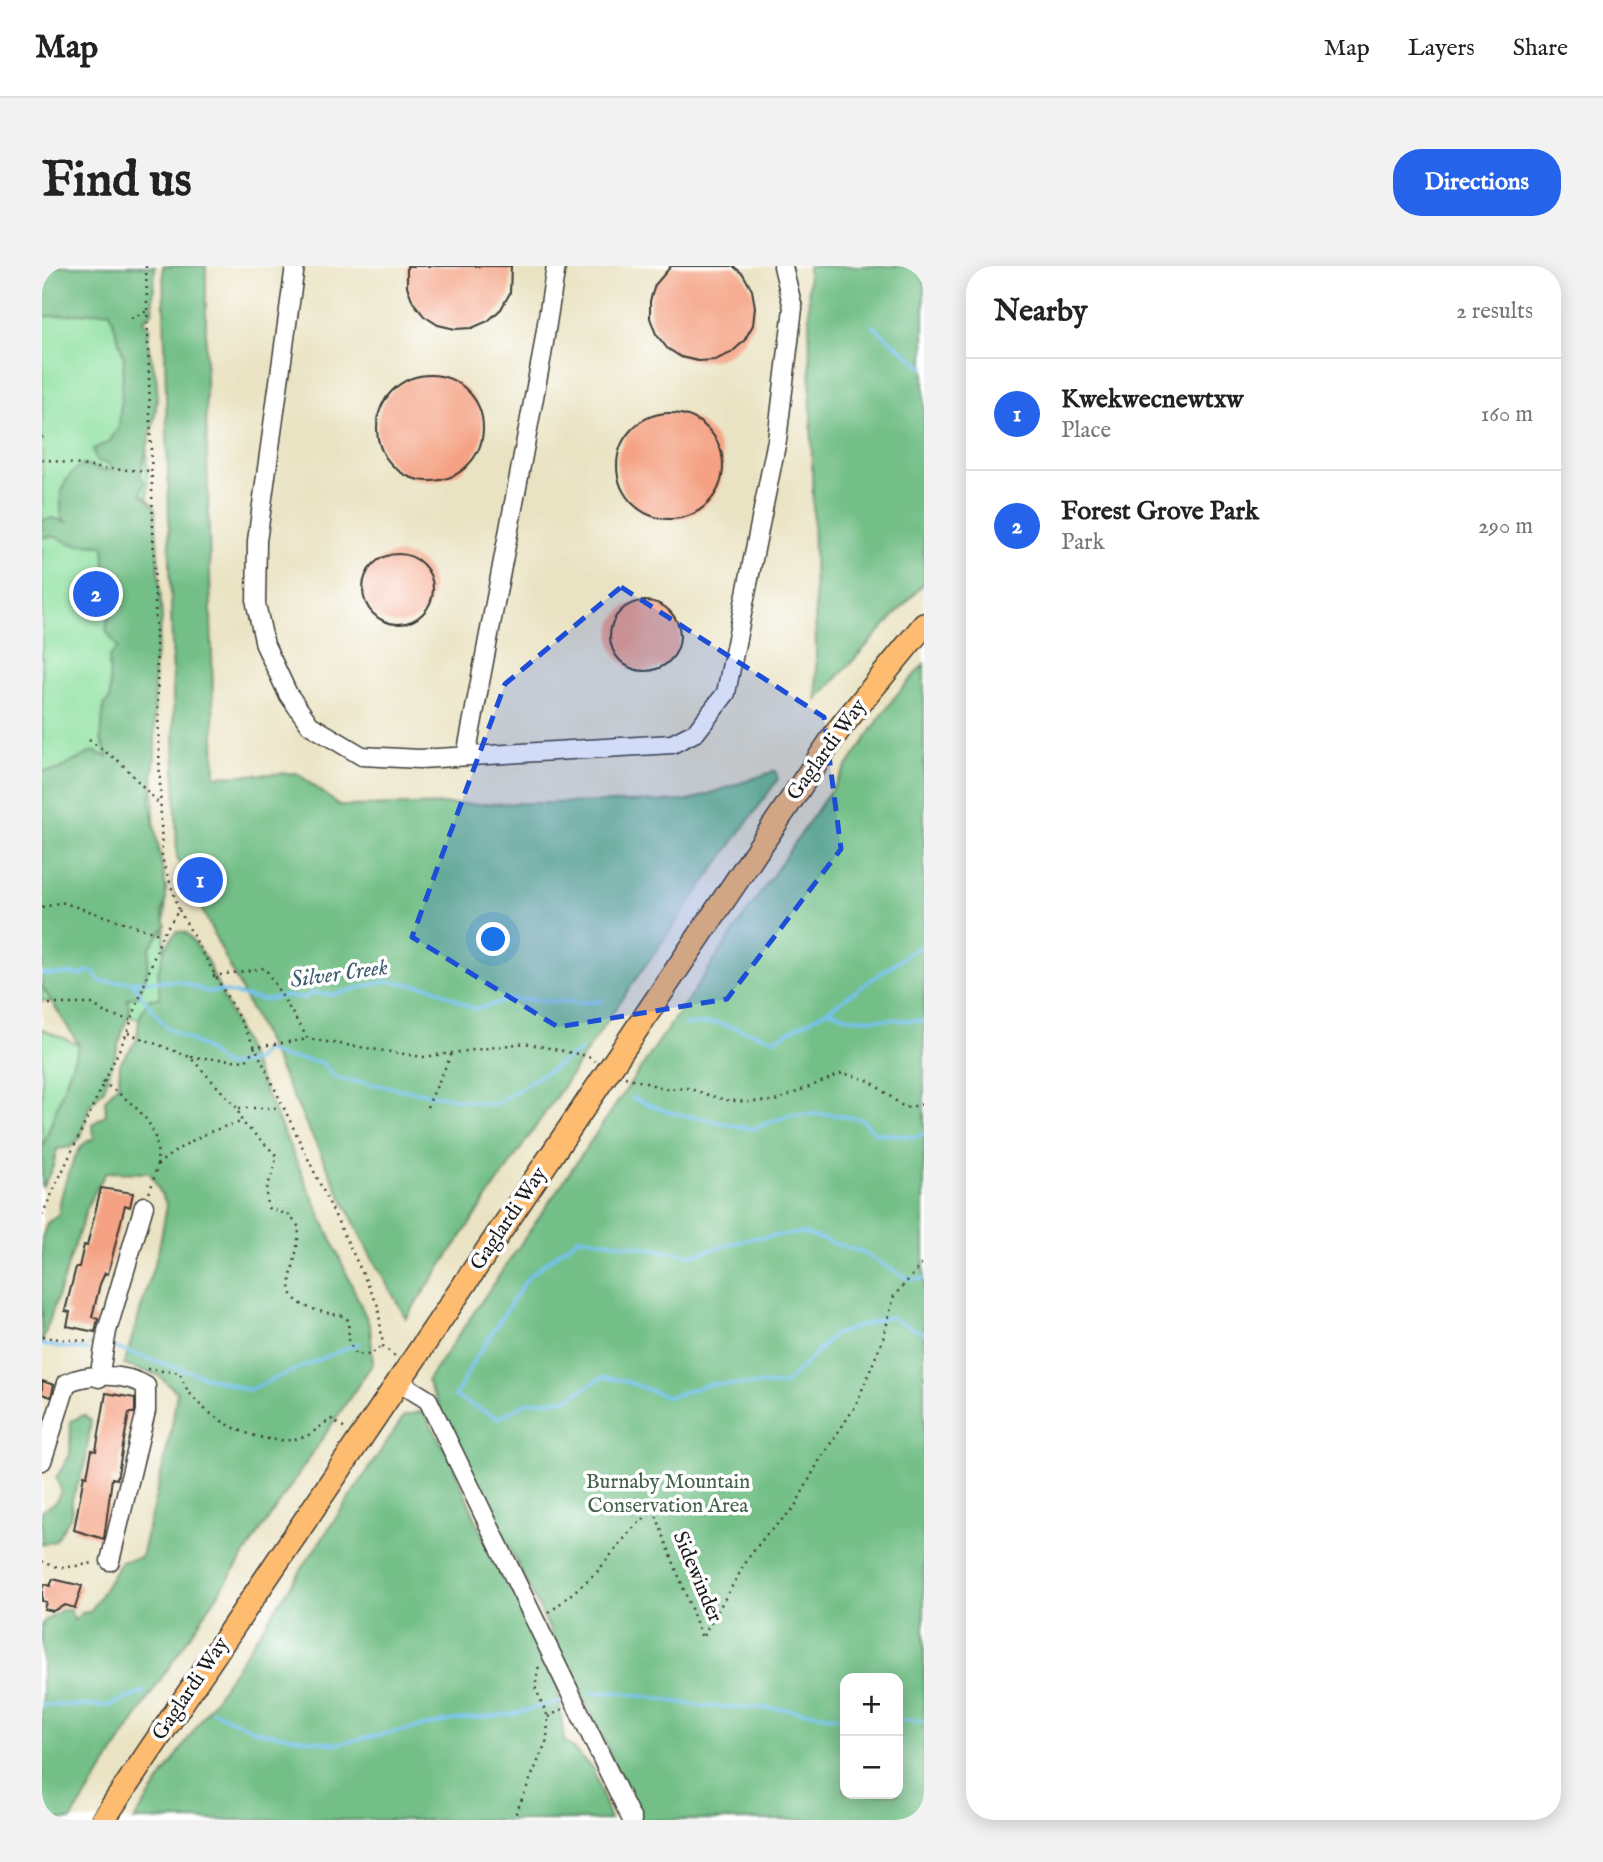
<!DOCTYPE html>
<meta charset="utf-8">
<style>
:root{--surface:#fff;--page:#f2f2f2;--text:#222;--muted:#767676;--line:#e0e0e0;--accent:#2563eb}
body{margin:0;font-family:"IM FELL English",serif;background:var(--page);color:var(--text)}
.controls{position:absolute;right:21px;bottom:21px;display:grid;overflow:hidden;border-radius:14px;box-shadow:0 4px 18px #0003}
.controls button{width:63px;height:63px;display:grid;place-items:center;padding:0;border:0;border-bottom:2px solid var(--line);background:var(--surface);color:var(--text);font:35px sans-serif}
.you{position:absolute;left:452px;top:674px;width:24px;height:24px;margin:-18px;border:5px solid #fff;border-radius:50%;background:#1a73e8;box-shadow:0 0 0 10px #1a73e833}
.badge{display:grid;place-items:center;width:46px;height:46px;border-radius:50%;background:var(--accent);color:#fff;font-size:23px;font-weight:700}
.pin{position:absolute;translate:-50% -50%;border:4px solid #fff;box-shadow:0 2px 7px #0006}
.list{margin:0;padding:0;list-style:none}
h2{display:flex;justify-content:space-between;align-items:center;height:91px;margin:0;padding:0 28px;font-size:30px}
h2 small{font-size:23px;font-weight:400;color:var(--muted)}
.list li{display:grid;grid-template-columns:46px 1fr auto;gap:21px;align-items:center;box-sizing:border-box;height:112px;padding:0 28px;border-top:2px solid var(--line)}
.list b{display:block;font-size:26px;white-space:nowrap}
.list p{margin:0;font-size:23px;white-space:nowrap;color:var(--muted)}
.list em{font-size:23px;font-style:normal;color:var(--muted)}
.map{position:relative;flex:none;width:882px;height:1554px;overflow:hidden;border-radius:28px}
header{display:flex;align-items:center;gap:42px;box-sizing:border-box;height:98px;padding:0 35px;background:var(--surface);border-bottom:2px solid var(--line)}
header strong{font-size:33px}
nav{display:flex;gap:38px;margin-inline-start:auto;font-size:24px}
.intro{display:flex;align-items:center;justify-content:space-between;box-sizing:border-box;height:168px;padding:0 42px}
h1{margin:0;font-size:49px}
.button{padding:18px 32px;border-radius:28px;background:var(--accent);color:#fff;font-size:24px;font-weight:700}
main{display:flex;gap:42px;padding:0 42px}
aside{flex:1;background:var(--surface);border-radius:28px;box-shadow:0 4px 18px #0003}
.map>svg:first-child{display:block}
.green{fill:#8fe1a1;stroke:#567e5e;stroke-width:2}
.forest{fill:#73bf87;stroke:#486e52;stroke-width:2;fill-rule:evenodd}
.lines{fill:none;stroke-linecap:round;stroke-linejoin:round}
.stream{stroke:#76c1ef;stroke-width:3.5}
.building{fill:#f4a283}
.minor-casing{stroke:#3b3a35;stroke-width:21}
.major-casing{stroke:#3b3a35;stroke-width:26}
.path{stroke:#3b3a35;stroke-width:2.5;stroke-dasharray:2 5;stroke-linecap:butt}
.minor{stroke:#fff;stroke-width:18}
.major{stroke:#febc70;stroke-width:23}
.marked{fill:#1d4ed8;fill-opacity:0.2;stroke:#1d4ed8;stroke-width:5;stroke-dasharray:14 9;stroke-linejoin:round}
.labels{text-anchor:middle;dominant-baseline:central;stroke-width:7;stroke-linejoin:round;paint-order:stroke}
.street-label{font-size:21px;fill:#1c1c1c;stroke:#fff}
.park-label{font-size:21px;fill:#44614b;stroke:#fff}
.water-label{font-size:23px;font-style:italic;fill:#405e70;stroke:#fff}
</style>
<header>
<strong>Map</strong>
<nav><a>Map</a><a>Layers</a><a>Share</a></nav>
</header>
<div class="intro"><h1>Find us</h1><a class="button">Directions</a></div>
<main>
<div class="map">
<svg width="882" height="1554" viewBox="0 0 882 1554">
<rect width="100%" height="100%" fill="#fff"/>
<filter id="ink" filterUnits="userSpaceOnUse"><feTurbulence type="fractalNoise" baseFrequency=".0143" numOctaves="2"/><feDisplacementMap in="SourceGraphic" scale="14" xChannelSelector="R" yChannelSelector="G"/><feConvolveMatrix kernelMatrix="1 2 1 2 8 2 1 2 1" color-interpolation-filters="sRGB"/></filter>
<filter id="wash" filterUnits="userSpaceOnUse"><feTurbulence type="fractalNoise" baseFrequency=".00686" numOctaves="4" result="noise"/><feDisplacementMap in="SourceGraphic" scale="28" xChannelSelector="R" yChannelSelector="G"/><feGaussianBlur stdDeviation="1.57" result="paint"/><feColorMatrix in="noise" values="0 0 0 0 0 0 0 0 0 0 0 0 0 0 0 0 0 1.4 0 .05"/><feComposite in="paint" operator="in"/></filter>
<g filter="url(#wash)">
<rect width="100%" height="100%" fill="#eae3c3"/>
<path class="green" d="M0,0H101L113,592L124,622L120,757L0,734Z
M0,763L37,779L0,883Z"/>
<path class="forest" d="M0,0H113L110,47L101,55L108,62C101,81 115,100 115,121C116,151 105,180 98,208L102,216L99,227L113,240L120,354L112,399L113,489L108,537L124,622V636L120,646L124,659L108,681L104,711L96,730L85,733L88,743L62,823L47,840L39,871L29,881L15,883L11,901L0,922V883L37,779L0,720V505L16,504L51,485L66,491L59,473L62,438L68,433L67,391L76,382L64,364L70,329L58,319L67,311L63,300L62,280C51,276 38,281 28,277C16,272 13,269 0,271V254L11,252L25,256L20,251C16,227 21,211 41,198L63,205L69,203L68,198L54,195L51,183L67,176L77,161L82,93L68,45L0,51Z
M121,0H164V146L173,510L255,507L298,540L646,535L733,505L736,513L591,717L364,1052L325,983L135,592Z
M766,0H882V317L775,434Z
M882,398V1554H598L547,1443L385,1115L851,433ZM803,1412H856V1528H803Z
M135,665L145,667L164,693L328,1060L331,1097L115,1419L29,1554H0V1357L20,1344H28L32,1354L40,1347L48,1346L79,1296L99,1291L129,1166L135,1126L116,1109L82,1099L117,982L125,939L108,907L64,906L47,936L0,1077V972L5,957L17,949C16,935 31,887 42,878C45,875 49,874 52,872L51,858L64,848L63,834L77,817L78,797L95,774L97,752L107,733L118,732L116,706L123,682Z
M381,1145L408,1192L444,1278L483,1347L516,1421L522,1474L551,1503L568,1554H92L362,1150Z
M42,1149L49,1155L43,1199L30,1233L29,1250L13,1275L0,1279V1244L14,1236L19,1223L14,1212L28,1189L29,1155Z"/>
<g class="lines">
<path class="stream" d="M831,60L882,102
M0,707C14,711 26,706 40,709L45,705L53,707L58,716L136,715L166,726L179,725L222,734L241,730L262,732L269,727L289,729L344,715L390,721L432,743L471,733L537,737L559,735
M91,718L124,761L161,781L183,800L213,795L222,784L239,791L279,796L294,812L451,839L538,785
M786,744L882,677
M642,759L675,757L734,773L786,744L809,752L882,755
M590,832L626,846L711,863L748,849L786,848L820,853L833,867L875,871L882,867
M882,1013H867L819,986L761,967L712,972L649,989L537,971L486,1011L430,1098L413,1131L456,1152L486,1136L525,1133L561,1111L583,1115L626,1131L667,1118L742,1119L793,1068L847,1051L882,1067
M0,1079L45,1084
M73,1082L206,1124L317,1077
M550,1427L577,1426L659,1440L743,1443L803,1452
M0,1439L66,1440L102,1426
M170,1445L215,1465L294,1478L412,1454L471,1448L522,1434
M856,1454L882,1455"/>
</g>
<g id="blocks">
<path class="building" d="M365,0H469L468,27L459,43L446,55L430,62L413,63L396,59L382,50L371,36L365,20Z
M629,0H691L701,8L710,24L713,41L711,59L702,75L689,87L673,94L656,95L639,91L625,82L614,68L608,52V35L613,19Z
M335 162a53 53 0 1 1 106 0a53 53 0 1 1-106 0Z
M575 200a53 53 0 1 1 106 0a53 53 0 1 1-106 0Z
M321 323a35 35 0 1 1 70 0a35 35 0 1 1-70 0Z
M568 370a35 35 0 1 1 70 0a35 35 0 1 1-70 0Z
M59,922L91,927L88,941L83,939L66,1008L63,1007L58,1018L50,1051L56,1053L53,1066L25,1060L28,1046L23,1045L34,1001H37L42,979L45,980Z
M0,1115L12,1119L9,1131L0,1128Z
M64,1127L93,1132V1144L92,1147H87L75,1213L70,1212L62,1273L32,1264L42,1209L45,1210L50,1184L54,1185Z
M11,1313L40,1320L33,1342L23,1339L11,1345L2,1343L4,1336L0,1335V1324L2,1318L8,1320Z"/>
</g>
</g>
<g filter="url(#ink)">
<use href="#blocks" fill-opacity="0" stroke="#3b3a35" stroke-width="2"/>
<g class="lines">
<defs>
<path id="minor" d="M253,0L215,275L214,338L223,379L246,428L268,459L320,490L378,493L630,478L654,466L684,427L735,174L751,42L741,0
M424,490L500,89L514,0
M57,1112L65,1065L102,940
M357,1116L386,1134L590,1554
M0,1195L25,1117C46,1107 84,1107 104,1120V1145L68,1295"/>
<path id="major" d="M61,1554L797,463L882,359"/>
</defs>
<use href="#minor" class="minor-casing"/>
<use href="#major" class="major-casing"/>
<path class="path" d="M89,52L106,45
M0,172L1,171
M0,193L63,203L110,205
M47,474L79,497L119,540
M0,642L19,636L120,669
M137,644L213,781L336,1040L341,1080L354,1091
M171,710L223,702L266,773L381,791L483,777L545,790L553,795
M0,738H51L63,747L88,754
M86,767L148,791L195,842L200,856L233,888C236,909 219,918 226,942L247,949L257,961C255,1018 221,1037 302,1050L306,1054L307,1075L313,1088L327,1089L341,1080
M149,791L204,795L213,781L266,773
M583,811L625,823L645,822L683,834L706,836L733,835L801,807L828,815L863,842L882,838
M60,816C106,846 129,870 107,927
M385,841L410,787
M197,842H239
M115,899C141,878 167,863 200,856
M0,949L85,767L120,669L137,644L120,592L104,0
M0,1071L49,1076
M105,1103L138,1107C140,1113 143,1121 147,1126C168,1156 225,1184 262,1171C271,1168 280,1158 289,1153L303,1163
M0,1295C19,1306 34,1299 54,1297
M507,1347L555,1306L590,1263L612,1244L660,1372L707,1291L724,1269L752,1242L777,1195L813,1141L841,1073L852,1030L882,996
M506,1451L521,1443
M471,1554L505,1474L506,1451L493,1421L497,1399"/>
<use href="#minor" class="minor"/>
<use href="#major" class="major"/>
</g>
</g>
<path class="marked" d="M579,321L782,451L799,583L685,733L516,761L370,671L463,418Z"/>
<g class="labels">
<g class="street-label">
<text transform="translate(785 484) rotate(-54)">Gaglardi Way</text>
<text transform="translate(467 953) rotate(-56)">Gaglardi Way</text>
<text transform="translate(655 1311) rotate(67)">Sidewinder</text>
<text transform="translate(149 1423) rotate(-56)">Gaglardi Way</text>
</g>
<g class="park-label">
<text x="626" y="1216">Burnaby Mountain<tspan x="626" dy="24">Conservation Area</tspan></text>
</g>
<g class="water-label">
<text transform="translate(297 708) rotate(-8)">Silver Creek</text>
</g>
</g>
</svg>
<div class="controls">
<button>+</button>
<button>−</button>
</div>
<div class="you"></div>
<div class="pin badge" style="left:158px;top:614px">1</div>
<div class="pin badge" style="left:54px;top:328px">2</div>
</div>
<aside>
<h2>Nearby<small>2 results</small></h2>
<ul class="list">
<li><span class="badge">1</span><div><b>Kwekwecnewtxw</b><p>Place</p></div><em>160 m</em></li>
<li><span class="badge">2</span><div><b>Forest Grove Park</b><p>Park</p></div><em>290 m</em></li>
</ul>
</aside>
</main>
